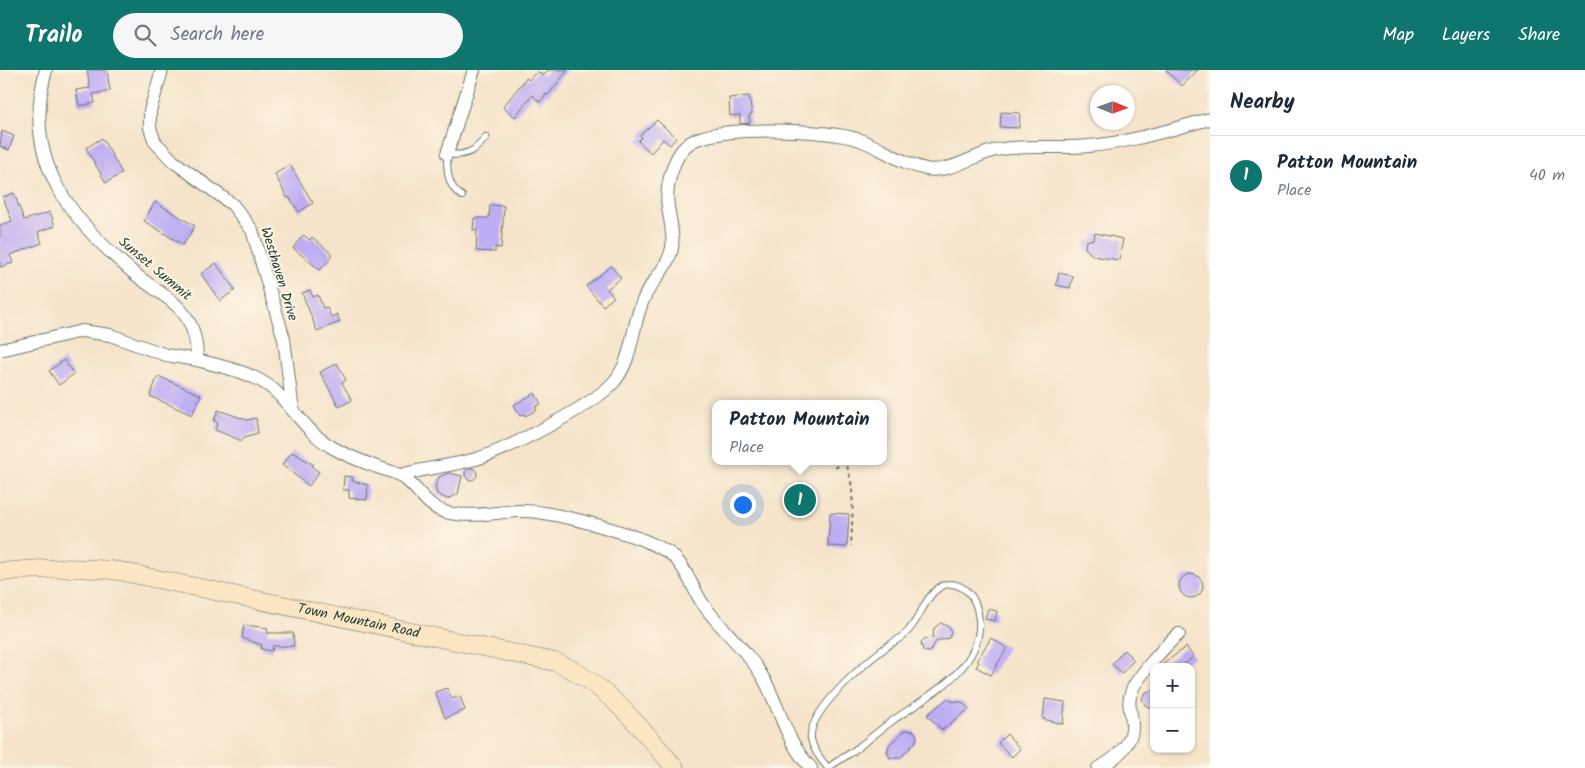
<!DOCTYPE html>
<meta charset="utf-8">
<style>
:root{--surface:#fff;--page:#f6f6f7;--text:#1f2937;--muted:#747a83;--line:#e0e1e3;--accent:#0f766e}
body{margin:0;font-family:Kalam,sans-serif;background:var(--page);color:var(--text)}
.controls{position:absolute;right:15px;bottom:15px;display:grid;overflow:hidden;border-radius:10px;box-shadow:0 1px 4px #0004}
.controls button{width:45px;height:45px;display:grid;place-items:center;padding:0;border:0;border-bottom:1px solid var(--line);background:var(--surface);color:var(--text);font:25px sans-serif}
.compass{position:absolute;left:1090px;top:15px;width:45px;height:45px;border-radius:50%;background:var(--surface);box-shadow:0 1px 4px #0004;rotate:91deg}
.you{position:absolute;left:742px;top:434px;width:18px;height:18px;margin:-12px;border:4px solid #fff;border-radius:50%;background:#1a73e8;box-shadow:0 0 0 8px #1a73e833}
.badge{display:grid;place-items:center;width:32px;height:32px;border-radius:50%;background:var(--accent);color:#fff;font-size:16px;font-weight:700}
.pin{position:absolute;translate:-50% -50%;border:2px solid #fff;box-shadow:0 1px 5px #0006}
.popup{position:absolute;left:712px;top:330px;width:175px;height:65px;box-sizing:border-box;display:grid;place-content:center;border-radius:10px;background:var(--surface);filter:drop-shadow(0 1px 4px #0005);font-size:16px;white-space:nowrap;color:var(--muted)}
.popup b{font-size:19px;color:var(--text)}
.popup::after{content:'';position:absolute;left:50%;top:100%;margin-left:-10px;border:10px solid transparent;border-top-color:var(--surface)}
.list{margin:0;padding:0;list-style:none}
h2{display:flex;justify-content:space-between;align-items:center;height:65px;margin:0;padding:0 20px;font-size:21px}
h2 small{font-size:16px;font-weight:400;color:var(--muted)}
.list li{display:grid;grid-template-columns:32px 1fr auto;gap:15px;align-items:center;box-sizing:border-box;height:80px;padding:0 20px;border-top:1px solid var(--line)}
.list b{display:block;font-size:19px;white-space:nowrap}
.list p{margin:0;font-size:16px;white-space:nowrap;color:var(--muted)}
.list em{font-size:16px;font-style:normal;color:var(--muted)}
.icon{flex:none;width:28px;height:28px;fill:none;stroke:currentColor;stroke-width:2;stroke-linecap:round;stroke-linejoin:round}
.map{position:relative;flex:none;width:1210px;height:698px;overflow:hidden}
header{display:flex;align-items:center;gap:30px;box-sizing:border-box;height:70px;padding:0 25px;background:var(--accent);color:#fff}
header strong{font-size:24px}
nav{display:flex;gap:28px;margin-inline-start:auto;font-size:18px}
.search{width:350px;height:45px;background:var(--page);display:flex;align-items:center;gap:12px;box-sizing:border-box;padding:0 18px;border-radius:28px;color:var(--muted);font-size:19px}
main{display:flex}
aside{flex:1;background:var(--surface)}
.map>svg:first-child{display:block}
.building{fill:#beacf4}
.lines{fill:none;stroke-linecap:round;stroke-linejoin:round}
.service-casing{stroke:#6a7768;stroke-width:8}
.minor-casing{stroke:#6a7768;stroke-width:14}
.secondary-casing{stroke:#6a7768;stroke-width:19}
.path{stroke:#6a7768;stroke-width:2;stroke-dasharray:4 4;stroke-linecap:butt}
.service{stroke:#fff;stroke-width:6}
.minor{stroke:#fff;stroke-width:12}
.secondary{stroke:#fbe6c4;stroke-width:18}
.labels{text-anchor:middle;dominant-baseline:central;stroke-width:4;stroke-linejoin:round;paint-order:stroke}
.street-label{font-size:14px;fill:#1f3d34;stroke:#fcf5e5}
</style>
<header>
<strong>Trailo</strong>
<div class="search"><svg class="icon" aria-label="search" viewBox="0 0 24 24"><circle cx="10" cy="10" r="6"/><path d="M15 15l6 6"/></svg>Search here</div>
<nav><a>Map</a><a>Layers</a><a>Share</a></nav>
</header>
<main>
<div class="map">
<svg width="1210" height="698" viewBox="0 0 1210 698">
<rect width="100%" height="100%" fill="#fcf5e5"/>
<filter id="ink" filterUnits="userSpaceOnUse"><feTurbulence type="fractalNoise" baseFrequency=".02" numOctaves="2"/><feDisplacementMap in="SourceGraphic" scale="10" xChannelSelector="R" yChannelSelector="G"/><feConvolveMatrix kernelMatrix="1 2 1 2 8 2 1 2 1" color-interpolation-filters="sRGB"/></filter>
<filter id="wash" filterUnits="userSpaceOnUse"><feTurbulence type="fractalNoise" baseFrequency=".0096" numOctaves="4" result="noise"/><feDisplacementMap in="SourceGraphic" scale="20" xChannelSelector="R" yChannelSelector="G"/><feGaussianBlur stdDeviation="1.12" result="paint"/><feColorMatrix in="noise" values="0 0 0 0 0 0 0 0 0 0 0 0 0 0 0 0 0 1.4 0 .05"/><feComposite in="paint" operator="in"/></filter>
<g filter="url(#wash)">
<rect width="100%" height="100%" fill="#f6e4ca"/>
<g id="blocks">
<path class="building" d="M87,0H107L110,21L93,24L95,33L79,36L76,20L90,18Z
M548,0H568L547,26L546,24L540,32L532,25L515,47L503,37L526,8L529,10L537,1L543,6Z
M1166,0H1198L1182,16Z
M749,26L752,44L749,45L750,53L740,54V45L730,46L729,28Z
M1001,42L1020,43L1019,58L1000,57Z
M657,50L676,68L670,75L663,69L651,83L638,71L642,67L640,65Z
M2,61L14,66L9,80L0,76Z
M102,68L122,103L106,113L86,78Z
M290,95L313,133L299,142L289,127L287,128L275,104Z
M14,123L24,150L50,142L55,156L38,162L42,173L10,185L13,193L0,197V155L12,151L3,127Z
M155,132L195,156L183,175L144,151Z
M490,135L504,136L501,178L495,177V182L476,181L477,160H473L474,148H489Z
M1095,163L1123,169L1119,190L1093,186L1085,178L1086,171L1094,169Z
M303,165L310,170L312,167L331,183V188L320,200L293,178Z
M216,193L235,220L220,231L201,204Z
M611,196L621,208L607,219L614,227L603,236L586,216Z
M1059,203L1073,206L1070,218L1056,215Z
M310,220L313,227L318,225L323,238L327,237L331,247L337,244L340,252L317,261L302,223Z
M64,290L74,304L59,315L49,301Z
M337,293L346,310L342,313L352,330L339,337L320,302Z
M158,306L201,325L192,345L150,326Z
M535,323L541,334L535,337L537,340L525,346L524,344L520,346L514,335Z
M218,340L247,350L256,348L258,363L244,367L242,371L215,360L218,353L214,351Z
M292,382L314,395L312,397L319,402L309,416L282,395Z
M465 404a6 6 0 1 1 12 0a6 6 0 1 1-12 0Z
M449,403L462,406L458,424L447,429L437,424L435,416L439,407Z
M344,406L353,407L352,411L368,415L367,430L349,428V420H343Z
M830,443L849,444L847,477L828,476Z
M1179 516a12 12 0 1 1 24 0a12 12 0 1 1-24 0Z
M988,539L997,541L995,551L985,549Z
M941,553L949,557L951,562L949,568L936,571L930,582L923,581L921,573L924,569L933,568L934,558Z
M244,555L268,558L267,563H293L294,576H273L272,581L261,579L262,575L242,568Z
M991,568L1007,578L991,605L976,597L979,592L977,590Z
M1186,577L1194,587L1180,597H1159Z
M1124,580L1134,590L1122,603L1112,594Z
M447,618L452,629L460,626L465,640L445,648L435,622Z
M1154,619V639L1146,636L1142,630L1144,623Z
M948,628L951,631L962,632L969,639L942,660L927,645Z
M1045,629L1065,632L1063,654L1043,649Z
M905,660L914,661L917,666L916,672L900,688H890L887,682L889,675Z
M1007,664L1020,679L1012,687L998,673Z"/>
</g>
</g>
<g filter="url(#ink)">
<use href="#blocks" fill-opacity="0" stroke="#6a7768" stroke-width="1"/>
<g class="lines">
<defs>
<path id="service" d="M462,126C447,117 447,100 447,84C465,87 476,81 486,67
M828,698C821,690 813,680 811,669C807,642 865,593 886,577C893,572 901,569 907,562C921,549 925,523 944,515C952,512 962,516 968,522C975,529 978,540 979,550C983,598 928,626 895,649C882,658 870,669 856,679C847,686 837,691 828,698"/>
<path id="minor" d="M46,0C22,86 65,144 128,198C163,230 197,233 197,290C223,297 253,302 274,320C293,338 307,362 330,376C344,385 361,391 377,397C385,400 395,402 403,407C418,418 426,436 445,442C471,449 498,441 524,441C554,441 653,467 674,487C687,499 693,520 703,534C722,561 749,581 765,611C781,641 786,672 811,698
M162,0L150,41V58L155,72L173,91L233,135L252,160L284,269L293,341
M447,84L474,0
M0,280L82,261L110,265L166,285L197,290
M401,405C426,398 451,396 476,389C507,380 591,336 612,314C634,291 631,255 644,228C652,210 668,198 672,178C674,164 670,151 668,137C665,118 673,83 691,72C718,55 829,59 860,70C882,78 902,94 926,99C948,104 974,85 996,80C1026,74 1058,79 1089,76C1129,73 1171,59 1210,49
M1098,698C1113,691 1134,674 1132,654C1132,641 1126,635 1132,620C1137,608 1168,572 1179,564"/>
<g id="secondary">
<path id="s1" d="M0,502C41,498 79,496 119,501L555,592C604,611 642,659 675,698"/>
</g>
</defs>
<use href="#service" class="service-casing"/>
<use href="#minor" class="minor-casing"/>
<use href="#secondary" class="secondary-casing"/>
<path class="path" d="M835,398L845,392C856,412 852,453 851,476"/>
<use href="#service" class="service"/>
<use href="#minor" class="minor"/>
<use href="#secondary" class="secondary"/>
</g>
</g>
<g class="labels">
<g class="street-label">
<text transform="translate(155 199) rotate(40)">Sunset Summit</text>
<text transform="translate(279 204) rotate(73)">Westhaven Drive</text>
<text stroke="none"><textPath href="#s1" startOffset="364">Town Mountain Road</textPath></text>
</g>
</g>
</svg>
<div class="controls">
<button>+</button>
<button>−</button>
</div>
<svg class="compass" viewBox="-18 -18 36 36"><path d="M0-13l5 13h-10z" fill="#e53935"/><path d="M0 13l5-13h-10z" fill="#747a83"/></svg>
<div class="you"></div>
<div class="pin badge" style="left:800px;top:430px">1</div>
<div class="popup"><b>Patton Mountain</b>Place</div>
</div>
<aside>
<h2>Nearby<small></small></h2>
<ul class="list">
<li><span class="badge">1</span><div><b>Patton Mountain</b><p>Place</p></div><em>40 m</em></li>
</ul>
</aside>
</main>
